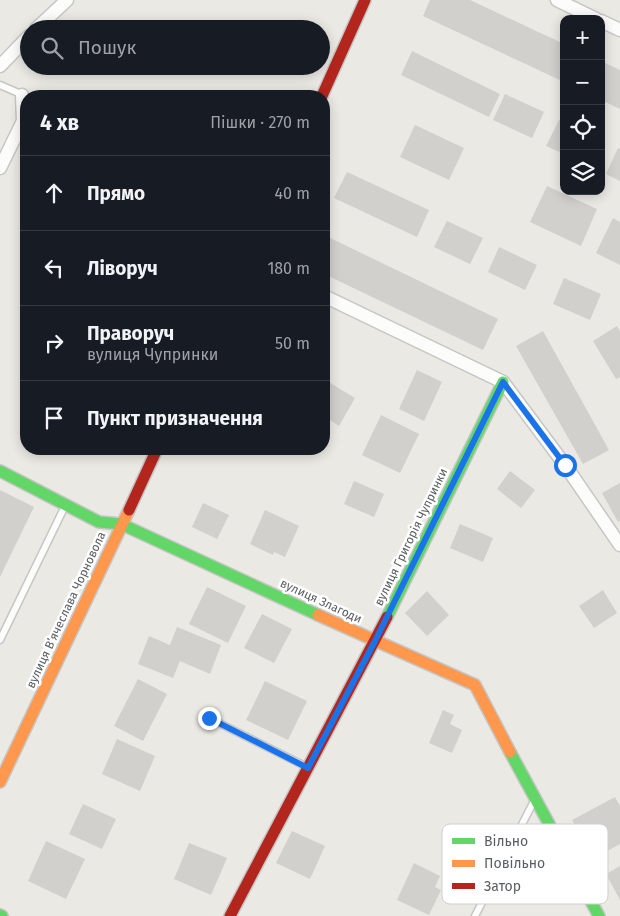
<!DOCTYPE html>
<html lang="uk">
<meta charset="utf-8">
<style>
:root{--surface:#171b24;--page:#242831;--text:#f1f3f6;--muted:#9ea1a6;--line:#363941}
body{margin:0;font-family:"Fira Sans",sans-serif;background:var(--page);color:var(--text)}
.controls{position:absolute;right:15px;top:15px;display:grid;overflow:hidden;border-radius:10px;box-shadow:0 2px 12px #0003}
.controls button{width:45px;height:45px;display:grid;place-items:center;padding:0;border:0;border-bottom:1px solid var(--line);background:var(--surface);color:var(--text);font:25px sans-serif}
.stop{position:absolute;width:15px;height:15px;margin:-11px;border:4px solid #1a73e8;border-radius:50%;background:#fff}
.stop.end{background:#1a73e8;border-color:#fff;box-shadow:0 1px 5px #0008}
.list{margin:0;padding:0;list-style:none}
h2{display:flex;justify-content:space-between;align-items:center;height:65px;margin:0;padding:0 20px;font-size:21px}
h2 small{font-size:16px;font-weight:400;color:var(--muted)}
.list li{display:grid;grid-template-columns:32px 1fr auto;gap:15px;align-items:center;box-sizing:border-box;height:75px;padding:0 20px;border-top:1px solid var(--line)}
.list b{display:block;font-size:19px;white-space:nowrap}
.list p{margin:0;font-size:16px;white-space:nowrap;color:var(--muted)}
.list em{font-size:16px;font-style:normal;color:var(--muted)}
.icon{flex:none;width:28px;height:28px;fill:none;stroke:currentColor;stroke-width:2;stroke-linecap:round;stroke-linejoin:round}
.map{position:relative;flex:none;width:620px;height:916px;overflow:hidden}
.search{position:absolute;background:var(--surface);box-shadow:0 2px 12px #0003;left:20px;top:20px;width:310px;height:55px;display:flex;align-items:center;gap:12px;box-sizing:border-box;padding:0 18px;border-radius:28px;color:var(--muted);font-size:19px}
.panel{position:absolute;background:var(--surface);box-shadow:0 2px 12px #0003;left:20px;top:90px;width:310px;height:365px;border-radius:20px}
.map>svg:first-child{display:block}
.building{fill:#d1d0cd}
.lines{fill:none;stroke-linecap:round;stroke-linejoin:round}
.lane-casing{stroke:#c6c6c5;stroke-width:9}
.street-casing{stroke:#c6c6c5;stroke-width:15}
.fast-casing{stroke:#c5c5c5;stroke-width:14}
.slow-casing{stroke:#c5c5c5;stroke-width:14}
.jam-casing{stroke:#c5c5c5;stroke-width:14}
.lane{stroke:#fcfcfb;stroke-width:6}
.street{stroke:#fcfcfb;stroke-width:12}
.fast{stroke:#63d668;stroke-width:11}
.slow{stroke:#ff974d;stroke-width:11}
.jam{stroke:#b3261e;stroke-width:11}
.route{stroke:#1a73e8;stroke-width:6}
.labels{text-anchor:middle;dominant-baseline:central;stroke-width:5;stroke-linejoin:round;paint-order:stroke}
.street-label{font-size:12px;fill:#5a5e62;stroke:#fff}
.key{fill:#fff;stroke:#cecfd0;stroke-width:1}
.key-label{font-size:14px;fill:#5a5e62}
</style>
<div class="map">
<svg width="620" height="916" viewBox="0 0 620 916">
<rect width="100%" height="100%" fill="#eae9e4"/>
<path class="building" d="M430,0H470L564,44V82L423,16Z
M412,51L500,94L489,117L401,75Z
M601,61L620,70V109L601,100Z
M505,94L544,112L532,138L493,120Z
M559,120L564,122V154L546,146Z
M415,125L464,148L449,180L400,157Z
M618,148L620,149V181L606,174Z
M347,172L429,210L417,237L334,198Z
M547,186L597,209L581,246L530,222Z
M613,218L620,222V265L596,253Z
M447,221L483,238L470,264L434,247Z
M324,235L498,319L483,350L324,274Z
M499,247L537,265L525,290L488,272Z
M564,278L601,294L590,320L553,304Z
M617,326L620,331V377L616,379L593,341Z
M543,331L609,450L583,464L516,346Z
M417,370L442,382L424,421L399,409Z
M324,379L355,398L339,426L324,416Z
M381,415L419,434L400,473L362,455Z
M510,471L535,490L521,508L497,489Z
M354,481L384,494L374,517L344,504Z
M620,483V520L618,522L602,493Z
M0,490L34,507L0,577Z
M203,503L229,515L217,539L192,527Z
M265,510L299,526L285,557L274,552L273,555L250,544Z
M460,524L493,538L483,562L450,548Z
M207,587L246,606L228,643L189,624Z
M603,590L617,613L594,628L579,606Z
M427,591L449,615L427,636L405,613Z
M262,614L292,629L274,663L244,648Z
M177,627L221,645L210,674L180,661L173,678L138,664L149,636L170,645Z
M138,679L167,694L143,741L114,726Z
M265,681L307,701L288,740L246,720Z
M443,710L454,715L450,724L462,730L452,753L429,743Z
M117,739L155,756L140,791L102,774Z
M615,797L620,806V844L593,859L572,820Z
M83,804L116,819L102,849L69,834Z
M292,831L325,846L310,879L276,863Z
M46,841L85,859L66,899L28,881Z
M189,843L227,858L211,895L174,879Z
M414,863L440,876L435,887L441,890L429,915L397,900Z
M620,866V900L606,874Z"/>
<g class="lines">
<defs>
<path id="lane" d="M0,85L23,95
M0,640L65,506
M209,718L307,767
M475,916L534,801"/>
<path id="street" d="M557,0L596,19
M601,21L620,30
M36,29L67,0
M0,66L29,36
M0,168L23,121L22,95
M324,296L503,382L565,465L620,545"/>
<path id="fast" d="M0,471L99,522L121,524L318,615
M387,617L503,382
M510,752L599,916
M0,915L2,916"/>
<path id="slow" d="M318,615L475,685L510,752
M0,782L129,510"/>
<path id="jam" d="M322,96L365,0
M129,510L157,449
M230,916L387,617"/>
</defs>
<use href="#lane" class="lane-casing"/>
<use href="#street" class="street-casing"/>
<use href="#fast" class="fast-casing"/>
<use href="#slow" class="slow-casing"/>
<use href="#jam" class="jam-casing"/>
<use href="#lane" class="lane"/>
<use href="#street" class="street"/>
<use href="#fast" class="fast"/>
<use href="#slow" class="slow"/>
<use href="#jam" class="jam"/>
</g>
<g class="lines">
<path class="route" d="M209,718L308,768L375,641L503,382L565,465"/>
</g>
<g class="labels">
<g class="street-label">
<text transform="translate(411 537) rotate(-64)">вулиця Григорія Чупринки</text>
<text transform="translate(321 601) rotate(25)">вулиця Злагоди</text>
<text transform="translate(66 610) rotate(-65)">вулиця Вʼячеслава Чорновола</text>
</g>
</g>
<rect x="442" y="824" width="166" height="80" rx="8" class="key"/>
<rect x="452" y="838" width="23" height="6" fill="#63d668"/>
<rect x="452" y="860" width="23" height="7" fill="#ff974d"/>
<rect x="452" y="883" width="23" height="6" fill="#b3261e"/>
<g class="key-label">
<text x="484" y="846">Вільно</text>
<text x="484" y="868">Повільно</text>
<text x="484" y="891">Затор</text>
</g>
</svg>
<div class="controls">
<button>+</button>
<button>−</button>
<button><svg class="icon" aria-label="locate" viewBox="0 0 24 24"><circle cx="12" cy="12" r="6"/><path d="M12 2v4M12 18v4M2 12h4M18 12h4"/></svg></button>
<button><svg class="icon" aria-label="layers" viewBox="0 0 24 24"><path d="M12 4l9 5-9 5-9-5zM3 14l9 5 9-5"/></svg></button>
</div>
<div class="stop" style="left:565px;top:465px"></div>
<div class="stop end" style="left:209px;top:718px"></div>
<div class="search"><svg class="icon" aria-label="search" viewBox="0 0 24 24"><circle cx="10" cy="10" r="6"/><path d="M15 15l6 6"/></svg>Пошук</div>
<section class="panel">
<h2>4 хв<small>Пішки · 270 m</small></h2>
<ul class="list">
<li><svg class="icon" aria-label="ahead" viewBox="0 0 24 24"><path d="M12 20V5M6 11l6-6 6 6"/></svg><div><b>Прямо</b></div><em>40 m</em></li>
<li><svg class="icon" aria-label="left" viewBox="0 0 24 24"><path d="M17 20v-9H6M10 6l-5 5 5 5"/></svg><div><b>Ліворуч</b></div><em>180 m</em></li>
<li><svg class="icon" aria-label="right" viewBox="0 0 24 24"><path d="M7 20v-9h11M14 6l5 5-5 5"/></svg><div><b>Праворуч</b><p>вулиця Чупринки</p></div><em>50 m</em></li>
<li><svg class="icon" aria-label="arrive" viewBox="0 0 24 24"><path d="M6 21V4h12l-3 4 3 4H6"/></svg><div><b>Пункт призначення</b></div></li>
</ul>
</section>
</div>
